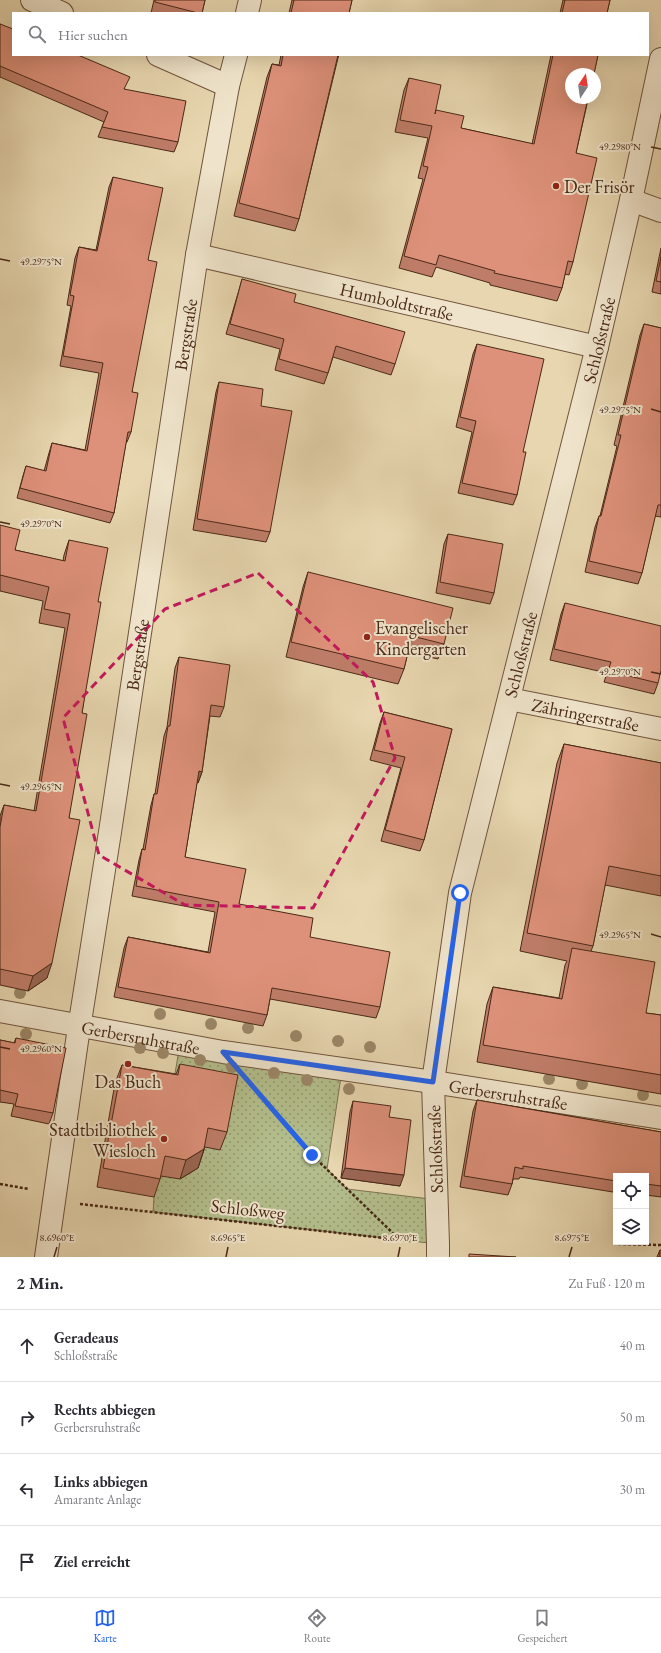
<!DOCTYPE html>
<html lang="de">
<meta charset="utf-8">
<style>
:root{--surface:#fff;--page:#f2f2f3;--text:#2b2b33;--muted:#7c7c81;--line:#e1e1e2;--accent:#2563eb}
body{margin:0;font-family:"EB Garamond",serif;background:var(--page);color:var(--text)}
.controls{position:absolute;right:12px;bottom:12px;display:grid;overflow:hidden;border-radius:0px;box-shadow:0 4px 16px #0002}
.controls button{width:36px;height:36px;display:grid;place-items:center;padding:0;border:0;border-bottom:1px solid var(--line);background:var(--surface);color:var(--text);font:20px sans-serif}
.compass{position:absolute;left:565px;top:68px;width:36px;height:36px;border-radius:50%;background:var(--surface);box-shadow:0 4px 16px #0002;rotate:13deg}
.stop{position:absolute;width:12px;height:12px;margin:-9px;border:3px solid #2563eb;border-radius:50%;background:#fff}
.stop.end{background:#2563eb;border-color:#fff;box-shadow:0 1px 4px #0008}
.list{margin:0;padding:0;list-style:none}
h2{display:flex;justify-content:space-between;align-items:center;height:52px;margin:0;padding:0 16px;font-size:17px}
h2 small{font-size:13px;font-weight:400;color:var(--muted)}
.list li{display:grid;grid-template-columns:26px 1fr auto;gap:12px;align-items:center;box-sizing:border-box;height:72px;padding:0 16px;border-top:1px solid var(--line)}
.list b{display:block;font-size:15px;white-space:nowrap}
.list p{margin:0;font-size:13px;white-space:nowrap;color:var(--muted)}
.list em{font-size:13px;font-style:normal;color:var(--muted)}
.icon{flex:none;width:22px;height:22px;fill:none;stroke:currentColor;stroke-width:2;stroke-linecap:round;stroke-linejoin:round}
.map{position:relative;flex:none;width:661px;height:1257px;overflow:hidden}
.search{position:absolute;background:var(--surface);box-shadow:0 4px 16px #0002;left:12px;right:12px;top:12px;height:44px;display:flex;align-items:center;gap:10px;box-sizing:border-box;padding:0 14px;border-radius:0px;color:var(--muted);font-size:15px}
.sheet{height:340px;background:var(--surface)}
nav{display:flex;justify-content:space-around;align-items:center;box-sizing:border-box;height:56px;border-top:1px solid var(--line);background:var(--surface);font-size:11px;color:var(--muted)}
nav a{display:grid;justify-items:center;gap:2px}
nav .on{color:var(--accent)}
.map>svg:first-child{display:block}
.park{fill:url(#park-dots);stroke:#7e7452}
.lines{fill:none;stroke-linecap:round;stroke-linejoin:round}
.minor-casing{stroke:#71543d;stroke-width:24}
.tertiary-casing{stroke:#71543d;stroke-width:24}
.path{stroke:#4a2917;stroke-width:2.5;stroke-dasharray:3 2;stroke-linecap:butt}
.minor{stroke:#efe4cb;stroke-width:22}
.tertiary{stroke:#efe4cb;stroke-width:22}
.tree{fill:#9c8768}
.wall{fill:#bf7d69;stroke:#4a2917}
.shaded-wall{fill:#9b6655;stroke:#4a2917}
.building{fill:#de917a;stroke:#4a2917}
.route{stroke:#2563eb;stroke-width:5}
.marked{fill:none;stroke:#c2185b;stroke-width:3;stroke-dasharray:8 5;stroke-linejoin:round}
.ticks{fill:none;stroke:#4a2917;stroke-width:1.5}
.poi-dot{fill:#8f2418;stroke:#efe4cb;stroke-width:1.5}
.labels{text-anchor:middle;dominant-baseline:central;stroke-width:4;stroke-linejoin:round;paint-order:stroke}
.poi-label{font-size:18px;fill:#4a2917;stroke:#efe4cb;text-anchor:start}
.street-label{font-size:18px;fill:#4a2917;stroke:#efe4cb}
.ticks-label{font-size:10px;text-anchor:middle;fill:#4a2917;stroke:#efe4cb;stroke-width:4;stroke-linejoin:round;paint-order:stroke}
</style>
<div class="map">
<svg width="661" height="1257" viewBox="0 0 661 1257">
<defs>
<pattern id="park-dots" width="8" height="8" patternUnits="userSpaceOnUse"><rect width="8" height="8" fill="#b3be8c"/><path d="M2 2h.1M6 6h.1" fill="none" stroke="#949a71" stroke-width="1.8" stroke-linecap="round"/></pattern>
</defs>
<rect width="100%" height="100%" fill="#e7d6af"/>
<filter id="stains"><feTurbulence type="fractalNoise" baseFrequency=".005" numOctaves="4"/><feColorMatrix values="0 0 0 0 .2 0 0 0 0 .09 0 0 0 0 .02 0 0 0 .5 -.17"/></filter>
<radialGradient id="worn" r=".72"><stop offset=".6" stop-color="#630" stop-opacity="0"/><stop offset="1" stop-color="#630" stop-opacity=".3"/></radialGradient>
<path class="park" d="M180,1044L342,1070L327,1169L347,1189L430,1199L429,1243L153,1212L154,1197Z"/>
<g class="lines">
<defs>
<g id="minor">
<path d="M32,0L62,13"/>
<path d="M247,13L250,0"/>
<path d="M158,55L228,86"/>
<path d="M631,200L661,211"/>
<path id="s1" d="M197,255L597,347"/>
<path id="s2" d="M509,699L661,729"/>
<path id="s3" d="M46,1257L77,1041L110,832L197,255L228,86L236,55"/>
<path id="s4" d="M438,1257V1244L433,1082L460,893L597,347L631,200L661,59"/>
</g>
<g id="tertiary">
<path id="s5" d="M0,1011L223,1052L433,1082L661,1118"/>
</g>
</defs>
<use href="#minor" class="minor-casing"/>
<use href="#tertiary" class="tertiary-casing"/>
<path class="path" d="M251,1084L312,1155L399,1239
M0,1184L29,1189
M80,1204L411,1241
M618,1244L661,1245"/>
<use href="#minor" class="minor"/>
<use href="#tertiary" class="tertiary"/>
</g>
<g class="tree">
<circle cx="20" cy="993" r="6"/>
<circle cx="160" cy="1014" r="6"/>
<circle cx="211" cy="1024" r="6"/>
<circle cx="248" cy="1028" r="6"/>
<circle cx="26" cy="1034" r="6"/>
<circle cx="296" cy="1036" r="6"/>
<circle cx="338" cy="1041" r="6"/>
<circle cx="370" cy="1047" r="6"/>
<circle cx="140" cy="1048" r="6"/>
<circle cx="163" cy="1053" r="6"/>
<circle cx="200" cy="1060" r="6"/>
<circle cx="232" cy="1067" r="6"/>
<circle cx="274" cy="1073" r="6"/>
<circle cx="549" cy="1079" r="6"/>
<circle cx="307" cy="1080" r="6"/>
<circle cx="582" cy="1084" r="6"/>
<circle cx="349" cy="1089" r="6"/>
<circle cx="643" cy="1095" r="6"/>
</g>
<path class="wall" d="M154,0H205L202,13H151Z
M292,0H352L349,13H289Z
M563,0H610L607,13H560Z
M0,24L125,89L178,142L174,152L98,137L104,122L0,77Z
M281,55H339L338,58L299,219L295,231L234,216L267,77L272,64L279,65Z
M551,55H598L576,153L573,262L569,275L565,274L562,288L557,301L490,285V283L436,267L432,277L399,268L423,179L418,178L428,138L395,132L404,90L409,78L436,111L461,128L532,144Z
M113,177L148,260L132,392L131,432L127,442H126L114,513L110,523L17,498L23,476L26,466L44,471L49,453L52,443L85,450L99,373L60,366L71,306L67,305L75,258L79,247L96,250L109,187Z
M661,248V294L652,292Z
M242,279L294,302L395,364L391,375L333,357L328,373L324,384L275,370L280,349L226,334L239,290Z
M644,324L661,328V517L655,516L642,573L638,584L585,572L595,527L599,516H600L617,446L614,445L640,335Z
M477,344L523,452L517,495L513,505L458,493L472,432L456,427L473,354Z
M219,382L261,406L270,532L266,542L193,530L216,392Z
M0,525L15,550L63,561L64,555L69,540L98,602L82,713L69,818L47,978L28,991L0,985V816L4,805L34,811L65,628L39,623L43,601L0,591Z
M448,534L494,593L490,604L436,593L444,544Z
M308,572L444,644L438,659L408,652L404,669L398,684L286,657L303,587Z
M565,603L658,683L654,694L604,682L607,673L550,660L561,614Z
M179,657L224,707L220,717L210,716L202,772L198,783L197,782L185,857L239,904L310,937L380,1007L376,1018L270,999L267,1015L263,1026L114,997L124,948L128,937L208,952L215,912L132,896L139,860L142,849H143L151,805L154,794H155L164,736L167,727L175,668Z
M384,712L452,729L424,840L420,851L381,841L401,768L370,760L380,723Z
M564,744L661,763V896L605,885L593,946L591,951L646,1013L661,1015V1094L477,1062L487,1004L493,987L559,998L565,965L567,961L520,951L557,763Z
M16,1038L53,1113L49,1124L11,1116L14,1104L0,1102V1040L14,1043Z
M180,1064L227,1132L220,1150L205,1147L198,1168L180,1179L161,1176L154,1197L97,1187L115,1083L122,1065L176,1074Z
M477,1100L661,1132V1197L646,1195V1176H616V1190H614L613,1192L520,1177L519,1179H513L512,1184L508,1195L460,1187L473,1111Z
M353,1101L389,1117L400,1186L341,1178L350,1112Z
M660,1250L661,1257H657Z"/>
<path class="shaded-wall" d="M199,771L202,772L198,783L195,782Z
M52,963L47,978L28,991L33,976Z
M204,1149L198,1168L180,1179L186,1160Z
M345,1168L404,1175L400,1186L341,1178Z"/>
<path class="building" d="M155,0H205L202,13H198L155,2Z
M294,0H352L349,13H291Z
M565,0H610L607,13H562Z
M0,24L13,29V55H78L130,77L124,89L186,101L178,142L102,127L108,112L0,66Z
M283,55H338L299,219L239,203L272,64L281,66Z
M553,55H598L594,74H571V98H588L576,153L597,158L573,262L568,261L562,288L494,273L495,271L439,255L436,265L404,256L428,167L423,166L432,126L400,120L409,78L441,85L435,114L436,110L464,116L461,128L534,144Z
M113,177L163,188L148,260L157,262L132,392L138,393L131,432H128L114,513L20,488L26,466L46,471L52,443L87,451L103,363L63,356L74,296L70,295L79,247L97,251Z
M661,257V282L656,281Z
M242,279L296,294L294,302L405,332L395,364L336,346L328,373L279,359L284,339L230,324Z
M644,324L661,328V505H658L642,573L589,561L599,516H601L621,435H618Z
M477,344L544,359L523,452H526L517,495L462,483L476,421L460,417Z
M219,382L263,389L261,406L292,411L270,532L197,519Z
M0,525L20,530L15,550L65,561L69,540L108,548L98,602H101L82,713L87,714L69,818L80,820L52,963L33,976L0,969V827L4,805L36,811L70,614L44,609L49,587L0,575Z
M448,534L503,544L494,593L440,582Z
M308,572L453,608L444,644L412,636L404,669L291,642Z
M565,603L661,626V670L658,683L608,671L611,662L554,649Z
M179,657L230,665L224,707L211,705L202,772L199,771L185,857L246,869L239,904L313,918L310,937L390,952L380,1007L272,988L267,1015L118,987L128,937L210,953L219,902L136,886L142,849L145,850L154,794H157L168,726H170Z
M384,712L452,729L424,840L385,830L405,757L374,750Z
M564,744L661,763V876L609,866L593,946L527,933Z
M572,948L655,962L646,1013L661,1015V1075L483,1045L493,987L562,999Z
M16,1038L66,1048L53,1113L15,1106L18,1094L0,1090V1040L15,1043Z
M180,1064L238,1075L227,1132L208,1128L204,1149L186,1160L165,1156L160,1179L103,1168L122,1065L178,1075Z
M477,1100L661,1132V1186L646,1184V1176H616V1181L523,1166V1169L515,1167L512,1184L464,1176Z
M353,1101L391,1106L389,1117L411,1120L404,1175L345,1168Z
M660,1250H661V1257H659Z
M469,1254L516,1257H469Z"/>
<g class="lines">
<path class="route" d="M312,1155L223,1052L433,1082L460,893"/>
</g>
<path class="marked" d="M258,573L373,682L395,758L313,908L185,905L99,855L63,718L165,609Z"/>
<path class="ticks" d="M651,147L661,149M0,259L10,261M651,409L661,412M0,522L10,524M651,672L661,674M0,784L10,786M651,934L661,937M0,1047L10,1049M54,1257L57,1247M226,1257L228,1247M398,1257L400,1247M569,1257L572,1247"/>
<g class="poi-dot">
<circle cx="556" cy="186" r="4"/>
<circle cx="367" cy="637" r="4"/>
<circle cx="128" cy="1064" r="4"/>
<circle cx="164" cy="1139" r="4"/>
</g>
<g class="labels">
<g class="poi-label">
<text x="564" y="186">Der Frisör</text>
<text x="375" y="627">Evangelischer<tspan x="375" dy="21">Kindergarten</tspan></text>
<text x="128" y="1081" text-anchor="middle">Das Buch</text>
<text x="156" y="1129" text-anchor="end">Stadtbibliothek<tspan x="156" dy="21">Wiesloch</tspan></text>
</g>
<g class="street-label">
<text stroke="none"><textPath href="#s1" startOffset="205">Humboldtstraße</textPath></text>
<text stroke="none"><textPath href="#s3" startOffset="933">Bergstraße</textPath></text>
<text stroke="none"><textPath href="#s4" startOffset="936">Schloßstraße</textPath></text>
<text stroke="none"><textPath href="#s3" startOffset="609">Bergstraße</textPath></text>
<text stroke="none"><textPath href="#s4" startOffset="612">Schloßstraße</textPath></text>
<text stroke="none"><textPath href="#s2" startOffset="78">Zähringerstraße</textPath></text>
<text stroke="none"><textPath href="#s5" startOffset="143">Gerbersruhstraße</textPath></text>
<text stroke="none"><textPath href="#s5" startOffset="515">Gerbersruhstraße</textPath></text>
<text transform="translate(435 1149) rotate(-92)">Schloßstraße</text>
<text transform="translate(248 1209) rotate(6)">Schloßweg</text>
</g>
</g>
<g class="ticks-label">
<text x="620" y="150">49.2980°N</text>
<text x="41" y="265">49.2975°N</text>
<text x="620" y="413">49.2975°N</text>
<text x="41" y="527">49.2970°N</text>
<text x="620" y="675">49.2970°N</text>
<text x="41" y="790">49.2965°N</text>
<text x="620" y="938">49.2965°N</text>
<text x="41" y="1052">49.2960°N</text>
<text x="57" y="1241">8.6960°E</text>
<text x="228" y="1241">8.6965°E</text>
<text x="400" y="1241">8.6970°E</text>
<text x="572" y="1241">8.6975°E</text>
</g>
<rect width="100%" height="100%" filter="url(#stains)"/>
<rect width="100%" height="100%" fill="url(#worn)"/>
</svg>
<div class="controls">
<button><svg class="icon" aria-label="locate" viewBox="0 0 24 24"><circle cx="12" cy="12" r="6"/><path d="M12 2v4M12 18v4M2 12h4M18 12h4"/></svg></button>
<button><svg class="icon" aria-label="layers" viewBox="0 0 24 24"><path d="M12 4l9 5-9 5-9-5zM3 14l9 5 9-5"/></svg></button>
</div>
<svg class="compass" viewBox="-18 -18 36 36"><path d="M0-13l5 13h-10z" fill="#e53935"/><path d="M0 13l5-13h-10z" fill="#7c7c81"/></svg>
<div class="stop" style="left:460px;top:893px"></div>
<div class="stop end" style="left:312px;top:1155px"></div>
<div class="search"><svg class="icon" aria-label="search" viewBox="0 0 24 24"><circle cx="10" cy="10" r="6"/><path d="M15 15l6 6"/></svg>Hier suchen</div>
</div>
<section class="sheet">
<h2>2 Min.<small>Zu Fuß · 120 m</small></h2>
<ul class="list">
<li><svg class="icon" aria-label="ahead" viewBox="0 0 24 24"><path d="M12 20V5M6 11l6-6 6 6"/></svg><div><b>Geradeaus</b><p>Schloßstraße</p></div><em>40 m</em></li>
<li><svg class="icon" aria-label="right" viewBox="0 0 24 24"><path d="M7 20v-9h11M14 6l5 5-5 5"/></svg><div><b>Rechts abbiegen</b><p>Gerbersruhstraße</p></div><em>50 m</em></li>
<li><svg class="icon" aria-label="left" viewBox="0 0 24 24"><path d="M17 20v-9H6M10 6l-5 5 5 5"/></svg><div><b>Links abbiegen</b><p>Amarante Anlage</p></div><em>30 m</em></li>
<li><svg class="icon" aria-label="arrive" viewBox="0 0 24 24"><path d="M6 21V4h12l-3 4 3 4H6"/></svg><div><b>Ziel erreicht</b></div></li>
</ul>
</section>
<nav>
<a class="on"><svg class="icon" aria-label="map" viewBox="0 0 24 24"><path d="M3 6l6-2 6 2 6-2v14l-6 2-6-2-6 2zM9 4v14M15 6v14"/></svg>Karte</a>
<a><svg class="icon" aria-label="directions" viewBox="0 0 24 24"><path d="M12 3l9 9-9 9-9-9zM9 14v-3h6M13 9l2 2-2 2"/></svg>Route</a>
<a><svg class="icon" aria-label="saved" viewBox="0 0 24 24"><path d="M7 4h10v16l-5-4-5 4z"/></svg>Gespeichert</a>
</nav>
